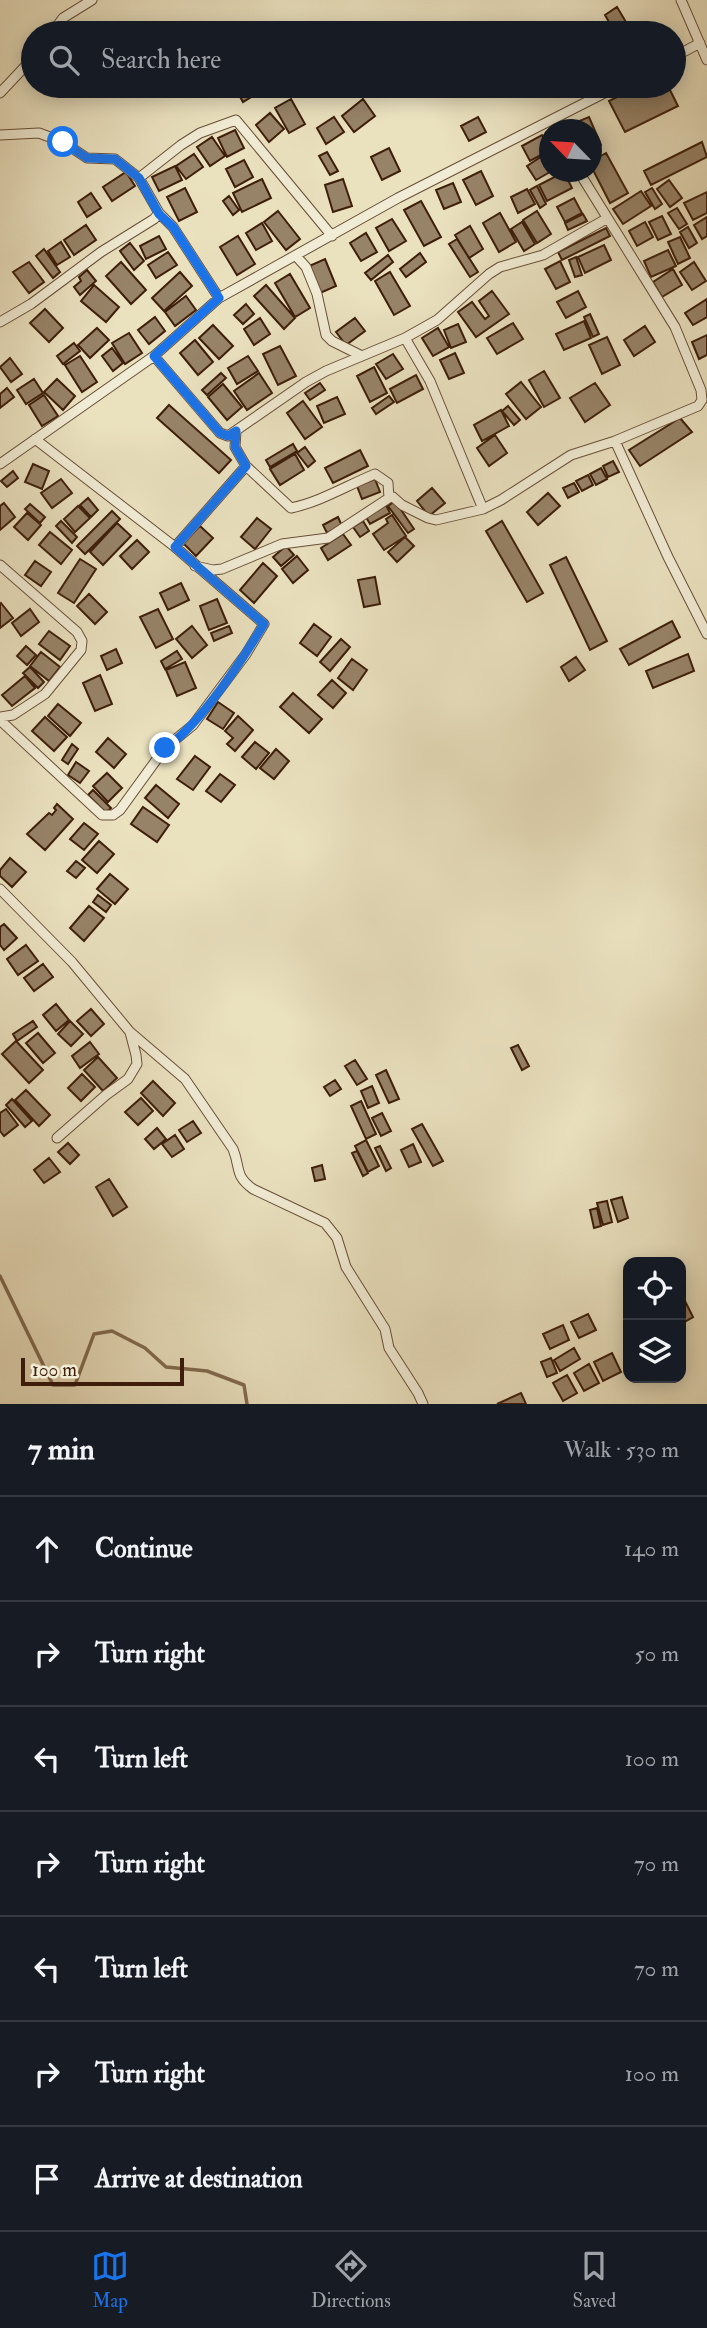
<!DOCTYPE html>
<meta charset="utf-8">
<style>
:root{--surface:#171b24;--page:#20242c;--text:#f1f3f6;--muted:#9ea1a6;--line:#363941;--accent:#1a73e8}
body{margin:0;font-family:"IM FELL Double Pica",serif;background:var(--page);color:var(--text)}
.controls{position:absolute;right:21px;bottom:21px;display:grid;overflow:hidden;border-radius:14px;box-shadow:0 4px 18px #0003}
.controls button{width:63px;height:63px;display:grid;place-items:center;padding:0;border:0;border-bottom:2px solid var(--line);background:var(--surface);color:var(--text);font:35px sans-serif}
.compass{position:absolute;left:539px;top:119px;width:63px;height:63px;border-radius:50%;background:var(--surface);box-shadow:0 4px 18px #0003;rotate:295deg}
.scale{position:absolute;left:21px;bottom:18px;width:163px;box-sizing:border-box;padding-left:7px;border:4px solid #3e1e0a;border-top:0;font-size:19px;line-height:24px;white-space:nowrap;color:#3e1e0a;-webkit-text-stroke:5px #f1ecd5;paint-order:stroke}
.stop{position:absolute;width:21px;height:21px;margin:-16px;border:5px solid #1a73e8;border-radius:50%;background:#fff}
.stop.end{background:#1a73e8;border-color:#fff;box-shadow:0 2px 7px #0008}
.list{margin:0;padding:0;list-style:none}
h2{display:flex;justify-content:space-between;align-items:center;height:91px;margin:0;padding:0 28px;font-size:30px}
h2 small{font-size:23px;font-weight:400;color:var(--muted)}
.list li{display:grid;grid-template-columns:46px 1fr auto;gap:21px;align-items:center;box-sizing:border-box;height:105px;padding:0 28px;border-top:2px solid var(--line)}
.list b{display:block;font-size:26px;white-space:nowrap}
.list em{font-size:23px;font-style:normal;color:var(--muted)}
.icon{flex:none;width:38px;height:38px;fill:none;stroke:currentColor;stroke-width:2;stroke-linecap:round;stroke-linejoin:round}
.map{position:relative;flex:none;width:707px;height:1404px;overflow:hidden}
.search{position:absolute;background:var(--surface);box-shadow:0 4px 18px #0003;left:21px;right:21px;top:21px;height:77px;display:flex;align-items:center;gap:18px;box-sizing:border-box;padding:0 24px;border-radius:38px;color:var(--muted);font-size:26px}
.sheet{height:826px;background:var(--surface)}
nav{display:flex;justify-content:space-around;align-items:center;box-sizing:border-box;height:98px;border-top:2px solid var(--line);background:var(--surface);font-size:19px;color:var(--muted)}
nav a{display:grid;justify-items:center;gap:4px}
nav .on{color:var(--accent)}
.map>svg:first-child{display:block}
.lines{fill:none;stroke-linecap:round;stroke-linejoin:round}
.stream{stroke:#826b51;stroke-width:3.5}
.building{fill:#978368;stroke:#3e1e0a;stroke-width:2}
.street-casing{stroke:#694f37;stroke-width:11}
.street{stroke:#f1ecd5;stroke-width:9}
.route{stroke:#1a73e8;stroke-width:9}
</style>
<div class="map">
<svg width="707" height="1404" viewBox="0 0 707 1404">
<rect width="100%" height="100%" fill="#eae1bf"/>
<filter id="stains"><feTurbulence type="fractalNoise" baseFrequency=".00286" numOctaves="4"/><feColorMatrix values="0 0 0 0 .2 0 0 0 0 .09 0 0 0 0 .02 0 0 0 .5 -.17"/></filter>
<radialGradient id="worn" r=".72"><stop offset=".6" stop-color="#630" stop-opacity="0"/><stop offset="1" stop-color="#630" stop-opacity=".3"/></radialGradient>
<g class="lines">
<path class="stream" d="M0,1276L53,1385H75L94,1334L112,1331L145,1348L166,1367L207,1371L244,1385L247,1404"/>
</g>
<path class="building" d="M617,7L626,22L613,29L605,15Z
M245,86H254L258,93L243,102L237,91Z
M639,86H668L678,106L625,132L609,101Z
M291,99L305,124L289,133L275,108Z
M363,99L375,116L354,132L342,116Z
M270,113L284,129L269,142L256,125Z
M334,117L344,132L326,144L317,128Z
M478,117L486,132L469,141L461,126Z
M589,117L601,145L592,148V130H575L572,124Z
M235,130L244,148L227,157L218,138Z
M542,135L550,150L530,161L522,146Z
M212,137L225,156L210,166L197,147Z
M702,142L707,157L651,185L644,171Z
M389,148L400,171L382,180L371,157Z
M550,151V172L536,180L527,166Z
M327,152L338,171L330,175L319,156Z
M606,153L628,193L610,203L592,168V161Z
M194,154L203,167L186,179L176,166Z
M244,160L253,177L235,187L226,169Z
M175,166L182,180L159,191L152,177Z
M481,171L493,196L476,205L463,180Z
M126,172L135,186L112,201L103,187Z
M564,172L572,188L547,201L539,185Z
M262,179L271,198L242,212L233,193Z
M343,179L352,206L333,212L325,185Z
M669,180L682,198L670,207L657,189Z
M453,183L461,202L444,209L436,190Z
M537,186L546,204L540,208L530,190Z
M185,188L197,212L179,221L167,197Z
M652,188L662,204L655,209L645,192Z
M527,189L535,204L518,213L511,197Z
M641,191L651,206L623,224L613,209Z
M707,192V213L693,220L684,203Z
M91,193L101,208L87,217L78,202Z
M229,196L239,210L233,215L223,201Z
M574,198L582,213L565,222L557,207Z
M421,201L441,237L424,246L404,210Z
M677,208L687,224L679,229L668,213Z
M278,211L300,239L286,250L264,222Z
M537,211L551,234L537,243L523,220Z
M500,213L516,242L499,252L483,223Z
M583,214L587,221L568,230L565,223Z
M662,216L671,234L658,240L649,222Z
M707,217V236L702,239L694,225Z
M392,219L406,241L389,251L376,228Z
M522,222L535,244L524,251L511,229Z
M645,222L653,237L637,246L629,231Z
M262,223L272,241L256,250L246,233Z
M86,225L96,240L74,255L64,240Z
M470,226L483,249L469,258L455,235Z
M688,227L697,243L689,248L680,232Z
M606,228L610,236L562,260L558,252Z
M366,233L377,252L361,261L350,243Z
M159,236L166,249L146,259L140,246Z
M238,236L255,264L237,275L220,247Z
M680,237L690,258L678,264L668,242Z
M457,239L478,272L470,277L449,244Z
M61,242L70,257L57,265L48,251Z
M130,243L144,261L134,270L120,251Z
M604,245L611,260L585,273L578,257Z
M44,249L60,272L53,278L36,256Z
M668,250L676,266L651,277L644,261Z
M168,252L177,265L156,278L148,265Z
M420,253L426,262L406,277L400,269Z
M388,255L393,262L371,280L365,273Z
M576,257L582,275L575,277L569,260Z
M325,259L336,286L318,294L307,267Z
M560,261L570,282L556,289L545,269Z
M29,262L44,282L29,293L13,272Z
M121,262L146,290L131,304L106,276Z
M694,262L706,281L692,290L680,272Z
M673,269L682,285L662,297L653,282Z
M87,270L96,281L80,295L74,287L81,281L79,277Z
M180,272L192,286L164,311L152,298Z
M390,272L410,306L394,315L375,281Z
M290,274L310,308L295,317L275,283Z
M94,285L119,307L106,322L81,301Z
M266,285L295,318L284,329L254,296Z
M492,291L509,314L476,337L458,312L472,302L485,319L489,316L479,301Z
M578,291L586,307L566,318L557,302Z
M186,296L196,310L175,326L165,312Z
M707,299V317L693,325L685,313Z
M246,304L254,314L243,324L234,315Z
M45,309L63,328L49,342L30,323Z
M590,314L599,334L593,337L584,317Z
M155,317L165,331L149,344L138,330Z
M260,318L270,334L254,345L244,329Z
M355,318L365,331L346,345L336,332Z
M584,321L591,338L564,350L556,334Z
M513,323L523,339L497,354L487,338Z
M458,324L466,342L451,348L444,330Z
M213,325L233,346L219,359L199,338Z
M645,326L655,342L634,356L624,340Z
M97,328L109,340L90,358L78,345Z
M438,328L449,347L433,356L422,338Z
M129,333L142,353L125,364L112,343Z
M707,335V355L699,359L692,342Z
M607,337L620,365L602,374L589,345Z
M195,340L213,362L198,375L180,353Z
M74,343L80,351L63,364L57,356Z
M280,346L296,376L278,385L263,354Z
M112,348L123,363L113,371L102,356Z
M455,353L464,373L449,379L440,360Z
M393,354L403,369L386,379L376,364Z
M80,356L97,382L82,392L65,365Z
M248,356L258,371L237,384L228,368Z
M10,358L22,374L11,382L0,367Z
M374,367L387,393L370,402L357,376Z
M544,371L560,398L544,407L529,380Z
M221,373L226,378L207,395L202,390Z
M259,373L272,393L247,410L234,391Z
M416,375L423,389L397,403L390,389Z
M34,379L43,393L26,404L17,390Z
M57,379L75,396L63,410L44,392Z
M521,382L541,407L526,419L506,394Z
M320,383L325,390L310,400L305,393Z
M595,383L610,405L585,422L570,398Z
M223,384L242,407L227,420L208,397Z
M7,388L14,397L0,408V394Z
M44,395L58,416L42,426L29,405Z
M389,396L394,402L376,414L372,408Z
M337,397L345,414L324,423L317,406Z
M303,401L322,427L305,439L287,413Z
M169,405L231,460L219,473L157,418Z
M508,406L520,420L514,425L502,411Z
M501,410L509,426L482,441L474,425Z
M680,418L692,432L640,466L629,450Z
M495,435L507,453L489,466L477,448Z
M293,444L297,451L270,467L266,460Z
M305,447L315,461L308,467L297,453Z
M360,450L368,466L333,483L325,468Z
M295,454L304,470L280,485L270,469Z
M613,461L619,472L608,477L603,466Z
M33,464L49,471L42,489L25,482Z
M601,468L607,479L596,485L590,474Z
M13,471L18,478L7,487L1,481Z
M588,475L593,485L582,491L576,481Z
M61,479L72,493L52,508L41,493Z
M375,479L380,492L362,499L357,486Z
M574,483L579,492L568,498L563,488Z
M432,488L445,503L429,516L417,501Z
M548,493L560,506L538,525L527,512Z
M88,498L98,510L91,517L80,505Z
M395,501L414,529L408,533L388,506Z
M4,503L15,517L0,530V506Z
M30,504L45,517L40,523L25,509Z
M386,505L390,513L370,524L366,517Z
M78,506L90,518L75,532L64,519Z
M112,511L120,519L85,554L77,546Z
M27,513L41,525L28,540L14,527Z
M392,515L406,536L384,550L373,534L388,523L386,519Z
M338,517L342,526L327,533L323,525Z
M257,518L271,529L255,549L241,537Z
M61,521L77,537L72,543L56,526Z
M363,521L369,531L360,537L353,527Z
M502,521L543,593L527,602L486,531Z
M117,523L131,536L103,565L90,552Z
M200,526L213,538L196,556L183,543Z
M50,532L72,550L61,564L39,545Z
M343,534L351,545L328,560L321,548Z
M405,537L414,546L397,562L388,552Z
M137,540L149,552L132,569L120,556Z
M286,546L294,555L281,566L273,557Z
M297,556L308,570L293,583L282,569Z
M566,557L607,641L590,650L550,565Z
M80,559L96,569L74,603L58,593Z
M35,561L51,572L41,586L25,575Z
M263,563L277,576L254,603L240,590Z
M375,577L380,604L364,607L358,580Z
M181,583L189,600L168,610L160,593Z
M89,594L107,612L95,624L77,606Z
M217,599L227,623L209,630L200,606Z
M1,603L13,618L0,628V604Z
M30,609L39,622L21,636L12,623Z
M158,609L173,639L156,648L140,617Z
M672,621L680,637L629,665L620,649Z
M314,624L331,637L317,656L300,643Z
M192,626L207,645L192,658L176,639Z
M229,626L232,633L214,641L211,633Z
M49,631L70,646L60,660L39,644Z
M341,639L350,647L330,671L320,662Z
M26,646L36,655L27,665L17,656Z
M116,649L122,663L107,670L101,656Z
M177,651L182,659L165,669L161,661Z
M41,652L60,667L49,681L30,666Z
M688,654L694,671L653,688L646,671Z
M576,657L585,670L569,681L561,667Z
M352,659L367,670L353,690L338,678Z
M185,662L196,688L177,696L166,670Z
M30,667L44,682L38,688L23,673Z
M100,675L112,704L95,711L83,683Z
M25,676L35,688L12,706L2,695Z
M332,680L346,693L333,708L318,695Z
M293,693L322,719L309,733L280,707Z
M218,702L234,713L223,729L207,719Z
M58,704L81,723L70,736L48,716Z
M238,716L253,730L235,751L227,744L233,738L225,731Z
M45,717L67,737L54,751L32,731Z
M108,738L126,754L114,768L96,752Z
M255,742L269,753L256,769L242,757Z
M72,744L78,749L68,764L62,760Z
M276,749L289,761L274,779L260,768Z
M195,756L210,767L193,790L177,779Z
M76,762L89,771L80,783L68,775Z
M107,773L122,788L108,802L93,786Z
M220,774L235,785L221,802L206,791Z
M156,785L179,804L168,818L145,798Z
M93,790L111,808L106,813L88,795Z
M57,804L73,819L45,850L27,834L49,813L52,815L56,810L54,808Z
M143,807L169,825L157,842L131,824Z
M84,823L98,834L84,850L70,839Z
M99,841L114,854L97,873L82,860Z
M10,858L26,872L12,887L0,876V870Z
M76,861L85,868L76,878L67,871Z
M110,874L128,889L115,904L97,889Z
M98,895L111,905L106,912L93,902Z
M89,906L104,918L84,941L70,928Z
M4,924L17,938L4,950L0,945V927Z
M26,945L38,961L18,975L7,959Z
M43,964L53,977L34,991L24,978Z
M56,1004L69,1020L56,1031L43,1015Z
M91,1009L104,1024L91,1036L77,1021Z
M33,1021L37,1027L17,1041L13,1034Z
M70,1021L83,1034L71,1046L58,1034Z
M38,1033L55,1053L43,1063L26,1043Z
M16,1041L43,1070L29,1083L2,1054Z
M90,1042L99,1054L80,1068L72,1056Z
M518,1045L529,1066L522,1070L511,1048Z
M98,1057L117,1078L103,1091L84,1070Z
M355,1060L367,1079L357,1085L345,1066Z
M386,1070L399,1099L389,1103L376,1075Z
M82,1074L95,1087L81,1101L68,1088Z
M335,1080L341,1089L330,1096L324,1087Z
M153,1081L175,1103L163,1116L141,1093Z
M372,1086L379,1103L368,1108L361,1091Z
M26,1090L50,1115L39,1126L15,1100Z
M141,1098L153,1111L138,1125L125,1112Z
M12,1099L32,1121L25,1127L6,1105Z
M361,1101L376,1134L366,1139L351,1106Z
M6,1109L18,1125L4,1136L0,1131V1113Z
M382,1113L391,1131L381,1136L372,1118Z
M193,1121L201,1133L187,1142L179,1130Z
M422,1124L443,1161L433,1166L412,1129Z
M157,1128L166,1139L154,1149L145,1139Z
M175,1135L184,1149L172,1157L162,1144Z
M366,1140L379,1166L368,1172L355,1146Z
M68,1143L79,1155L70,1164L58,1152Z
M413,1144L421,1162L409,1167L401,1150Z
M380,1146L391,1168L386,1171L375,1148Z
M357,1151L368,1173L363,1176L352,1153Z
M49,1158L60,1172L44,1183L34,1170Z
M322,1165L325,1179L315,1181L312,1168Z
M109,1179L127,1207L113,1216L96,1187Z
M622,1197L628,1218L618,1222L611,1200Z
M607,1201L612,1222L603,1225L597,1203Z
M597,1208L601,1226L594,1228L590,1210Z
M683,1297L693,1317L681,1324V1298Z
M588,1314L596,1330L579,1338L571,1322Z
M563,1325L569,1340L550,1349L543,1334Z
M574,1348L580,1359L560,1371L554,1360Z
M612,1353L621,1372L603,1381L594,1362Z
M551,1358L557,1373L547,1377L541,1362Z
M589,1364L599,1383L584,1391L574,1373Z
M567,1375L577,1393L563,1401L553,1383Z
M521,1393L526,1404H497Z"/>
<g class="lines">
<defs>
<path id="street" d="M681,0L707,60
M52,33L63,18L92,0
M674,57L700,43
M0,93L33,58
M0,135L39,133L63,142L87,158L115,159L139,178
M296,256L306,267L317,294L326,335L332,341L362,356
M219,298L173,227L159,213L139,178L181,145L200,133L236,120L332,236
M0,322L31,304L101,252L154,219L159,213
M405,338L430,381L483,509
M154,356L220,433L228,436L306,382L326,371L405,338L437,320L489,274L500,267L543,255L606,219
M236,431L235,447L246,466
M615,441L668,557L707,634
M0,464L154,356L219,298L398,198L618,86
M175,547L246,466L291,508C320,502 348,485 375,474L388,483L389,498
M0,565L77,632L82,641L81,650L45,694L13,715L0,717
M195,566L213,570L222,569L282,544L328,538L389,498L393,497L402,505L428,518L436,520L483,509L501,500L571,455L615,441L698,406L702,400L701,390L675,327L579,172
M0,720L102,815H113L120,810L165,748L193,725L246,654L264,624L175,547L35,439
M0,889L72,962L130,1032L136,1055L137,1064L128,1079L106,1095L57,1138
M130,1032L185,1079L233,1149C241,1169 234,1175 253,1189L325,1223L337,1238L346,1267L385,1329L389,1348L418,1393L423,1404"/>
</defs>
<use href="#street" class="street-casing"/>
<use href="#street" class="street"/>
</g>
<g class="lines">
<path class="route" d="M63,142L87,158L115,159L139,178L159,214L173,227L219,298L154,356L220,433L228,436L236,431L235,447L246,466L175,547L264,624C242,660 199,726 165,748"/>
</g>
<rect width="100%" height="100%" filter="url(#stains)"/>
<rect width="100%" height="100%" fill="url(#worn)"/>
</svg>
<div class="controls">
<button><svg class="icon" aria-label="locate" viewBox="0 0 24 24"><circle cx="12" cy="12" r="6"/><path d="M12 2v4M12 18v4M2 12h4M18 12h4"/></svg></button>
<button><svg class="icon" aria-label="layers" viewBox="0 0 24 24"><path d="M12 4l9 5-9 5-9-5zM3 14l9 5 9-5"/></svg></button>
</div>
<svg class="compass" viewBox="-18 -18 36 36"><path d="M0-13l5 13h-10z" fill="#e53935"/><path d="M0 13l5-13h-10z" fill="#9ea1a6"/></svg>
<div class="scale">100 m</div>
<div class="stop" style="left:63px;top:142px"></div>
<div class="stop end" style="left:165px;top:748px"></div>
<div class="search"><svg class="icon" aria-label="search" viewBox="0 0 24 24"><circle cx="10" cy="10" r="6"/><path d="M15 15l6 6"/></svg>Search here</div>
</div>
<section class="sheet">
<h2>7 min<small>Walk · 530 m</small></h2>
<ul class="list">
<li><svg class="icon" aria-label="ahead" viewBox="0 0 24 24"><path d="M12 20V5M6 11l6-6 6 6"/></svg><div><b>Continue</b></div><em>140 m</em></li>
<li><svg class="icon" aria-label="right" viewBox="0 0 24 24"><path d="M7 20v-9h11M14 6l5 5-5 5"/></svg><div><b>Turn right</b></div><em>50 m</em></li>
<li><svg class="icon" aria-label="left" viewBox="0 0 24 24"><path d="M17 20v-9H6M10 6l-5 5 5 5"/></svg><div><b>Turn left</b></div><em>100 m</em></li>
<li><svg class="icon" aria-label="right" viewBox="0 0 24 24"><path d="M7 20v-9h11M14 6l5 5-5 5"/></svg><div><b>Turn right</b></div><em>70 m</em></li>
<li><svg class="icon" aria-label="left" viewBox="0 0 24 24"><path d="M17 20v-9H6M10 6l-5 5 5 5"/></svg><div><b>Turn left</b></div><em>70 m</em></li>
<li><svg class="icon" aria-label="right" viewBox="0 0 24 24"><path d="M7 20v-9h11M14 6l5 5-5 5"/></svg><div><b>Turn right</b></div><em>100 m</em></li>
<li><svg class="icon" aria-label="arrive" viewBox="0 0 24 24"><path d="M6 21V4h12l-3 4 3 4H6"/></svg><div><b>Arrive at destination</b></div></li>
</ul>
</section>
<nav>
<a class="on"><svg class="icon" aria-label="map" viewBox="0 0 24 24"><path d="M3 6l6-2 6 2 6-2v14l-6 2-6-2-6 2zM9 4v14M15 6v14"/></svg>Map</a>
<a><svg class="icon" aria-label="directions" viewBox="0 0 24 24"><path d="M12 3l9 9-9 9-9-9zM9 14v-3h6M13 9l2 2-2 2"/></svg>Directions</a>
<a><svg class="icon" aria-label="saved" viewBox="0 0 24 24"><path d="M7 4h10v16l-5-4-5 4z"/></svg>Saved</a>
</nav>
